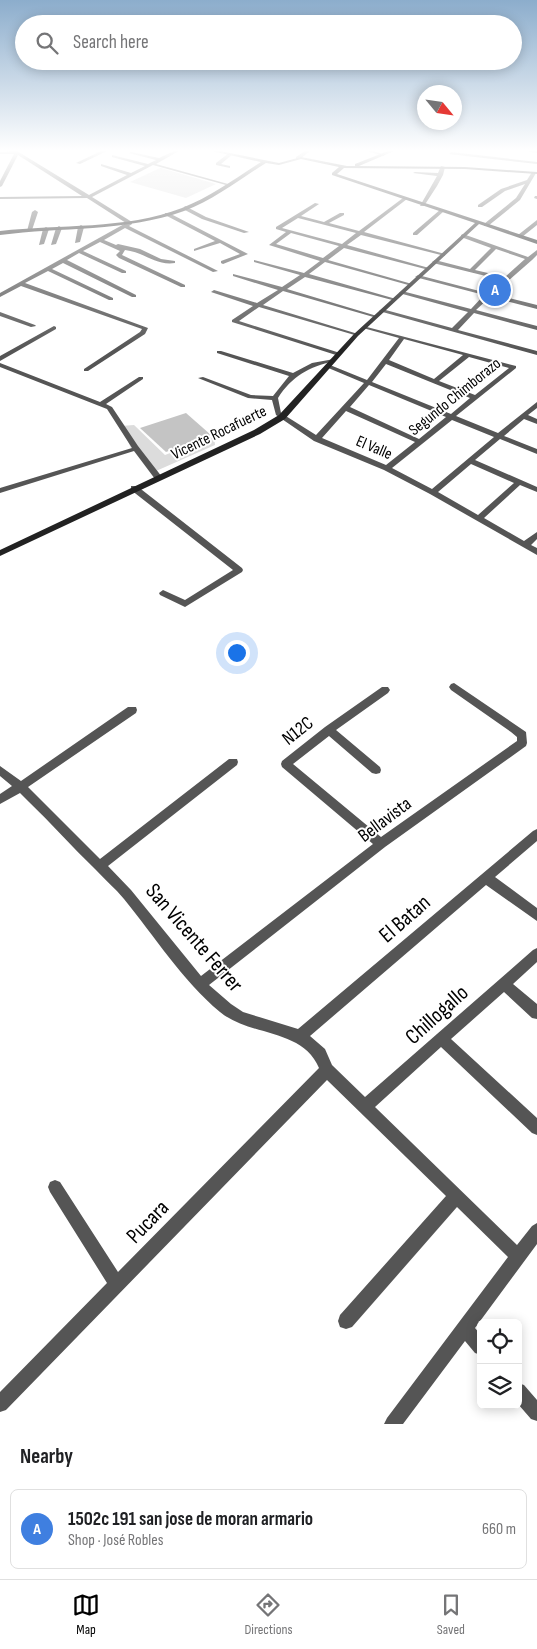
<!DOCTYPE html>
<meta charset="utf-8">
<style>
:root{--surface:#fff;--page:#f6f6f6;--text:#202124;--muted:#757577;--line:#e0e0e0;--accent:#000}
body{margin:0;font-family:"Sofia Sans Condensed",sans-serif;background:var(--page);color:var(--text)}
.controls{position:absolute;right:15px;bottom:15px;display:grid;overflow:hidden;border-radius:8px;box-shadow:0 2px 12px #0003}
.controls button{width:45px;height:45px;display:grid;place-items:center;padding:0;border:0;border-bottom:1px solid var(--line);background:var(--surface);color:var(--text);font:25px sans-serif}
.compass{position:absolute;left:417px;top:85px;width:45px;height:45px;border-radius:50%;background:var(--surface);box-shadow:0 2px 12px #0003;rotate:119deg}
.you{position:absolute;left:236px;top:652px;width:18px;height:18px;margin:-12px;border:4px solid #fff;border-radius:50%;background:#1a73e8;box-shadow:0 0 0 8px #1a73e833}
.badge{display:grid;place-items:center;width:32px;height:32px;border-radius:50%;background:var(--accent);color:#fff;font-size:16px;font-weight:700}
.pin{position:absolute;translate:-50% -50%;border:2px solid #fff;box-shadow:0 1px 5px #0006}
.list{margin:0;padding:0;list-style:none}
h2{display:flex;justify-content:space-between;align-items:center;height:65px;margin:0;padding:0 20px;font-size:21px}
h2 small{font-size:16px;font-weight:400;color:var(--muted)}
.list li{display:grid;grid-template-columns:32px 1fr auto;gap:15px;align-items:center;box-sizing:border-box;height:80px;margin:0 10px 10px;padding:0 10px;border:1px solid var(--line);border-radius:8px}
.list b{display:block;font-size:19px;white-space:nowrap}
.list p{margin:0;font-size:16px;white-space:nowrap;color:var(--muted)}
.list em{font-size:16px;font-style:normal;color:var(--muted)}
.icon{flex:none;width:28px;height:28px;fill:none;stroke:currentColor;stroke-width:2;stroke-linecap:round;stroke-linejoin:round}
.map{position:relative;flex:none;width:537px;height:1424px;overflow:hidden}
.search{position:absolute;background:var(--surface);box-shadow:0 2px 12px #0003;left:15px;right:15px;top:15px;height:55px;display:flex;align-items:center;gap:12px;box-sizing:border-box;padding:0 18px;border-radius:28px;color:var(--muted);font-size:19px}
.sheet{height:155px;background:var(--surface)}
nav{display:flex;justify-content:space-around;align-items:center;box-sizing:border-box;height:70px;border-top:1px solid var(--line);background:var(--surface);font-size:14px;color:var(--muted)}
nav a{display:grid;justify-items:center;gap:2px}
nav .on{color:var(--accent)}
.map>svg:first-child{display:block}
.green{fill:#dcdcdc}
.building{fill:#c4c4c4}
.lines{fill:none;stroke-linecap:round;stroke-linejoin:round}
.street{fill:#555;fill-rule:evenodd}
.secondary{fill:#222;fill-rule:evenodd}
.labels{text-anchor:middle;dominant-baseline:central;stroke-width:4;stroke-linejoin:round;paint-order:stroke}
.far-street-label{font-size:16px;fill:#000;stroke:#fff}
.street-label{font-size:19px;fill:#000;stroke:#fff}
.near-street-label{font-size:22px;fill:#000;stroke:#fff}
</style>
<div class="map">
<svg width="537" height="1424" viewBox="0 0 537 1424">
<rect width="100%" height="100%" fill="#fff"/>
<path class="green" d="M160,168H161L216,184L186,198L130,182Z
M134,425L165,455L214,436L215,445L156,471L131,448L121,426Z"/>
<path class="building" d="M186,413L211,435L166,452L140,428Z"/>
<g class="lines">
<path class="street" d="M17,151L89,195L127,175L101,166V164L131,173L145,166L112,157V155L148,164L156,160L129,153L131,152L159,158L174,151H179L156,164L228,184L226,185L153,165L92,197L132,222V224L129,226L218,271L213,272L125,228L104,240L116,245L118,244L140,249L161,259L175,261V263C156,266 144,252 125,250L122,255L185,285V287H181L119,258L116,255L120,251L100,242L83,251L126,271V273H122L79,253L67,260L136,295V297H132L63,263L52,269L113,298V300H109L48,271L25,283L148,328L145,334L88,371H84V369L140,332L142,329L21,286L0,297V293L126,223L87,198L0,199V197L82,196L18,155L2,186L0,187V181L14,154H0V152Z
M101,151H107L80,164L76,163Z
M305,151H310L300,159H296V157Z
M367,151H374L385,155L383,156Z
M527,151H537V153Z
M451,152L537,162V164L449,154Z
M229,153L233,154L221,164L230,166V168L216,165V163Z
M441,166L445,167L443,175L437,186L424,206H420L437,176L413,173L415,172L438,173Z
M532,172L536,173L520,200L488,226H484V224L516,198L525,184L505,191L482,207H478V205L501,189L527,180Z
M535,196H537V199L534,198Z
M403,198L407,199L364,232L445,254V256L361,235L347,245L429,268V270L344,248L328,260L412,284V286L325,262L309,274L396,299V301L305,277L287,289L377,316V318L283,291L263,305L358,334V336L259,307L239,321L340,353V355H336L232,322V320L253,306L211,292L214,290L257,303L278,290L233,276V274L282,287L300,275L254,262V260L304,273L320,261L269,245L286,232L276,229V227L315,203L319,204L301,216L324,222L340,213H344V215L329,223L359,231ZM298,218L356,233L342,244L282,228ZM291,233L339,246L323,258L276,244Z
M185,206L206,217L249,232L244,233L202,219L183,209Z
M441,209L443,212L417,235H413V233Z
M35,210L38,212L32,230L27,231L32,212Z
M165,213H169L248,254L223,264L221,263V261L240,254L220,243L194,251V249L215,241L165,215Z
M537,220V225L522,237H518V235Z
M81,225L84,227L80,242L75,243L78,227Z
M59,226L62,228L56,244L51,245L56,228Z
M46,227L49,229L44,244L39,245L43,229Z
M463,234L528,257L537,250V255L532,260L493,294L537,305V309L490,297L476,310L537,326V330L474,313L458,330L537,351V355L379,311L382,309L452,328L468,312L399,293L402,291L471,309L484,295L415,277L418,275L487,293L502,280L433,263L432,262L435,260L470,269L491,248L461,237V235ZM496,249L525,259L505,277L475,270Z
M0,312L35,325L36,326L31,327L0,316Z
M54,326L56,327V329L0,361V356Z
M363,326L516,366V368L456,416L498,433L537,402V408L528,415L537,419V424L524,419L504,436L537,449V454L500,439L475,460L537,487V492L520,485L484,518L524,541L537,532V539L531,545L537,548V555L430,494L384,470L314,441L276,415L272,400L248,398L198,378L203,377L251,395L273,396L289,376L217,353V351H221L293,373L312,363L334,359V361C309,367 292,376 278,398L281,413L316,435L364,383L326,367V365H330L367,380L399,338L363,328ZM404,339L463,355L434,379L389,360ZM469,357L509,368L475,395L439,381ZM386,364L470,398L451,414L372,382ZM369,385L446,417L419,439L350,407ZM346,411L415,442L386,465L322,438ZM452,420L494,437L432,489L392,468ZM471,464L514,483L478,515L438,492Z
M0,363L100,402L139,377H143V379L106,404L112,407L138,446L162,477L161,479H155L134,451L0,493V488L132,448L107,409L0,367Z
M131,486H137L242,568L243,570L242,572L185,607L160,595L159,593L163,590L185,600L233,570L131,490Z
M454,683L526,732L527,743L526,746L385,847L209,985L231,1004L243,1012L298,1029L533,831L537,829V841L495,877L537,908V921L486,885L310,1036L325,1049L332,1065L365,1097L533,950L537,948V962L513,984L537,1004V1019L532,1018L504,992L451,1039L537,1118V1135L532,1133L441,1047L375,1107L517,1245L532,1226L537,1223V1244L475,1328L481,1335V1355L475,1353L465,1341L403,1424H384L387,1418L508,1257L457,1207L352,1327L346,1329L340,1327L338,1321L340,1315L446,1196L327,1080L6,1410L0,1412V1392L107,1283L50,1192L48,1187L50,1182L55,1180L60,1182L118,1272L319,1068C302,1028 250,1037 220,1012C182,980 155,937 124,899C115,888 104,879 95,869C72,847 51,823 28,801L20,793L0,804V794L12,786L0,776V766L21,781L112,718L128,707H136L137,710L136,713L28,787L100,859L229,759H237L238,762L237,765L108,866L131,890L201,976L373,844L282,767L281,764L282,761L325,727L382,687H388L390,690L388,693L336,730L380,767L381,770L380,773L376,774L372,773L329,736L293,764L381,837L517,741V737L511,732L451,690L449,687L451,684Z
M518,1383L524,1385L537,1400V1421L531,1419L518,1404Z"/>
<path class="secondary" d="M212,151H220L279,163L301,157L347,166H355V164L388,151H394L359,166L465,167L537,172V174L465,169L344,168L337,174L537,240V244L479,224L358,336L285,419L260,434L0,556V550L254,430L279,415L354,334L475,223L332,175V173L339,167L301,159L279,165L266,163C240,179 214,200 184,211C125,232 61,227 0,235V231C60,224 125,230 182,208C210,197 236,178 261,162Z"/>
</g>
<linearGradient id="sky" x2="0" y2="1"><stop stop-color="#8cadcc"/><stop offset="0.43" stop-color="#fff"/><stop offset="1" stop-color="#fff" stop-opacity="0"/></linearGradient>
<rect width="537" height="350" fill="url(#sky)"/>
<g class="labels">
<g class="far-street-label">
<text transform="translate(455 397) rotate(-39)">Segundo Chimborazo</text>
<text transform="translate(219 433) rotate(-26)">Vicente Rocafuerte</text>
<text transform="translate(374 448) rotate(23)">El Valle</text>
</g>
<g class="street-label">
<text transform="translate(298 731) rotate(-38)">N12C</text>
<text transform="translate(385 820) rotate(-37)">Bellavista</text>
</g>
<g class="near-street-label">
<text transform="translate(405 919) rotate(-41)">El Batan</text>
<text transform="translate(194 938) rotate(49)">San Vicente Ferrer</text>
<text transform="translate(437 1015) rotate(-42)">Chillogallo</text>
<text transform="translate(148 1222) rotate(-46)">Pucara</text>
</g>
</g>
</svg>
<div class="controls">
<button><svg class="icon" aria-label="locate" viewBox="0 0 24 24"><circle cx="12" cy="12" r="6"/><path d="M12 2v4M12 18v4M2 12h4M18 12h4"/></svg></button>
<button><svg class="icon" aria-label="layers" viewBox="0 0 24 24"><path d="M12 4l9 5-9 5-9-5zM3 14l9 5 9-5"/></svg></button>
</div>
<svg class="compass" viewBox="-18 -18 36 36"><path d="M0-13l5 13h-10z" fill="#e53935"/><path d="M0 13l5-13h-10z" fill="#757577"/></svg>
<div class="you"></div>
<div class="pin badge" style="left:495px;top:290px;background:#3f7fe0">A</div>
<div class="search"><svg class="icon" aria-label="search" viewBox="0 0 24 24"><circle cx="10" cy="10" r="6"/><path d="M15 15l6 6"/></svg>Search here</div>
</div>
<section class="sheet">
<h2>Nearby<small></small></h2>
<ul class="list">
<li><span class="badge" style="background:#3f7fe0">A</span><div><b>1502c 191 san jose de moran armario</b><p>Shop · José Robles</p></div><em>660 m</em></li>
</ul>
</section>
<nav>
<a class="on"><svg class="icon" aria-label="map" viewBox="0 0 24 24"><path d="M3 6l6-2 6 2 6-2v14l-6 2-6-2-6 2zM9 4v14M15 6v14"/></svg>Map</a>
<a><svg class="icon" aria-label="directions" viewBox="0 0 24 24"><path d="M12 3l9 9-9 9-9-9zM9 14v-3h6M13 9l2 2-2 2"/></svg>Directions</a>
<a><svg class="icon" aria-label="saved" viewBox="0 0 24 24"><path d="M7 4h10v16l-5-4-5 4z"/></svg>Saved</a>
</nav>
